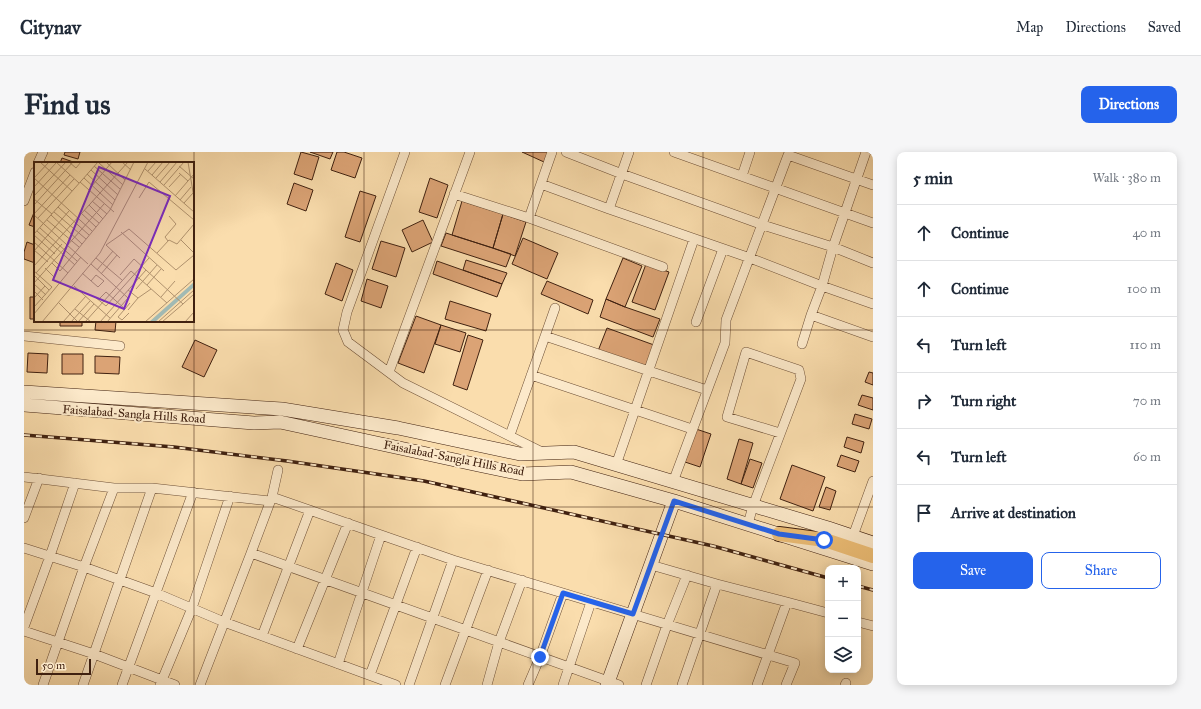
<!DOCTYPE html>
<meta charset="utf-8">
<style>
:root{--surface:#fff;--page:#f6f6f7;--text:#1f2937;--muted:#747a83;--line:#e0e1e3;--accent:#2563eb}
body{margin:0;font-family:"IM FELL Great Primer",serif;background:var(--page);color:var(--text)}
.controls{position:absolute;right:12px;bottom:12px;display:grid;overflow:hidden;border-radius:8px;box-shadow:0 2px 10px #0003}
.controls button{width:36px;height:36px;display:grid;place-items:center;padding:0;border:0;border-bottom:1px solid var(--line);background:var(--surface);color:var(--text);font:20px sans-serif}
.scale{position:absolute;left:12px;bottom:10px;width:55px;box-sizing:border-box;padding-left:4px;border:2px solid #402110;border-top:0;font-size:11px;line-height:14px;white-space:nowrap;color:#402110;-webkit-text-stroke:3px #fce9ca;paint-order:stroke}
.stop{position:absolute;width:12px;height:12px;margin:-9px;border:3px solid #2563eb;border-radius:50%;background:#fff}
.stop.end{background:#2563eb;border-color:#fff;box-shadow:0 1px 4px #0008}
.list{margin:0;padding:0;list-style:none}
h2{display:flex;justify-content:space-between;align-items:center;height:52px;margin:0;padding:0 16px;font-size:17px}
h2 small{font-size:13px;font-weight:400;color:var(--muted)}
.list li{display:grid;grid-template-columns:26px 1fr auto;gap:12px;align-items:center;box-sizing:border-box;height:56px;padding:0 16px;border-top:1px solid var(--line)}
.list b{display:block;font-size:15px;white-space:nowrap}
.list em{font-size:13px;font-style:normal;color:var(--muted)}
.actions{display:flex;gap:8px;padding:12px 16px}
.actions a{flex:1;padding:9px 0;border:1px solid var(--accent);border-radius:8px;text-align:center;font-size:14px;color:var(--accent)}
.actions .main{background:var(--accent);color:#fff}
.icon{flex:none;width:22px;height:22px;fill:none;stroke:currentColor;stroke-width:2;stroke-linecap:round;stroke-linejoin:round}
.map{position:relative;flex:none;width:849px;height:533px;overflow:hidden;border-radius:8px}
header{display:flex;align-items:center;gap:24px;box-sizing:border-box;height:56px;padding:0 20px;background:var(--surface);border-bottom:1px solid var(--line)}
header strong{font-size:19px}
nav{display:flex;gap:22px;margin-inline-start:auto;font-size:14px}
.intro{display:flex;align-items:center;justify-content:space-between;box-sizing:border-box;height:96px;padding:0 24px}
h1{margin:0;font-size:28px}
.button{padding:10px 18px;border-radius:8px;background:var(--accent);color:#fff;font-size:14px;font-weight:700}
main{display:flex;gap:24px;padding:0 24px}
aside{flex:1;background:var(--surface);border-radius:8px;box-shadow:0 2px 10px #0003}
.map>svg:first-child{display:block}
.building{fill:#dba375;stroke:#402110}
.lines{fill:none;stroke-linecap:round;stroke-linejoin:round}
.street-casing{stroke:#6e5037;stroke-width:10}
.secondary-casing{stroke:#402110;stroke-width:14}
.primary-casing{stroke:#402110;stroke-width:16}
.street{stroke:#fce9ca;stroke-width:9}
.secondary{stroke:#fce9ca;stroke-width:13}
.primary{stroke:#edbe76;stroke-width:14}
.rail-casing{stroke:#402110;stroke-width:3.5}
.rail{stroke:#fce9ca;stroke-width:2;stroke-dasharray:6;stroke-linecap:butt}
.route{stroke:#2563eb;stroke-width:5}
.grid{fill:none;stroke:#402110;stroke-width:1;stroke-opacity:0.55}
.labels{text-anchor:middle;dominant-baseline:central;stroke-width:4;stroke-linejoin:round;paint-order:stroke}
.street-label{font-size:12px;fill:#402110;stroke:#fce9ca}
.inset-road{fill:none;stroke:#b0926e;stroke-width:1}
.view{fill:#7b2cbf;fill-opacity:0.15;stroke:#7b2cbf;stroke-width:2}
.inset-edge{fill:none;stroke:#402110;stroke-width:2}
</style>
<header>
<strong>Citynav</strong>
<nav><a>Map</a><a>Directions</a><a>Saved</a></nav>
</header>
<div class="intro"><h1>Find us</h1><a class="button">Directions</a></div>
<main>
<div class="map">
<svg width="849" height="533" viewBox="0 0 849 533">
<rect width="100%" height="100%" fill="#faddad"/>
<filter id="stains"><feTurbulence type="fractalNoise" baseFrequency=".005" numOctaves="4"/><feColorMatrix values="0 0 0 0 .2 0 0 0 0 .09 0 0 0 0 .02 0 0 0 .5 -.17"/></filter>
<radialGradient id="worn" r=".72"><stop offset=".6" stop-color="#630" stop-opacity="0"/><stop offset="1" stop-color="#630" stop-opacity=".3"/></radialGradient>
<path class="building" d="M41,0H56L54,7L40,3Z
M277,0L295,5L288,28L270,22Z
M286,0H309L306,7Z
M313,0H320L338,6L331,26L307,18Z
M498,0H524L520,10Z
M38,6L52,11H36Z
M406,26L424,33L413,66L395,60Z
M270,31L289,38L282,59L263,52Z
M336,39L352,44L336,90L321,85Z
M438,49L479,62L469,96L428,83Z
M11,58V75L5,73Z
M479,62L502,70L491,104L469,96Z
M399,68L409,90L388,100L378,78Z
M422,81L487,102L482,115L417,94Z
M499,86L534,101L523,127L488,112Z
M357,89L381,96L372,125L348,117Z
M3,90L11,93V111L0,107V100Z
M599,106L618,114L601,155L582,147Z
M442,108L483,121L478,132L439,118Z
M413,109L478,132L473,145L409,122Z
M312,111L329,118L318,149L301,142Z
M622,112L645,120L631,158L608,150Z
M343,127L364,134L357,156L337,149Z
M523,129L569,148L564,162L517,142Z
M6,145H11V167H6Z
M582,147L601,155L636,167L629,185L576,165Z
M426,149L467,162L462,179L421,167Z
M392,164L417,173L400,221L374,211Z
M36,169H58V174H36Z
M72,169H92L91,180L71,178Z
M417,173L442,181L436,200L411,192Z
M583,176L630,193L622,216L574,199Z
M444,183L459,188L443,238L429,233Z
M171,188L193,198L180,225L158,215Z
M4,201L24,202L23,221L3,220Z
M38,202H59V222H38Z
M71,204L96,205L95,222L71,221Z
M845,220L849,221V233L841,230Z
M838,243L849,246V258L834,253Z
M831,262L848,267L845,277L828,272Z
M672,277L687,282L676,315L661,310Z
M823,285L840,290L837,301L820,295Z
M715,287L729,291L717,332L703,327Z
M817,303L835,309L831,320L813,314Z
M726,307L738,311L729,336L717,332Z
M768,313L801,325L789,359L756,347Z
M802,335L812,339L806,358L795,355Z"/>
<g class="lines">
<defs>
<path id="street" d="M381,0L323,160L319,178L324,190L379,231L520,301
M528,0L505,66L639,115
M542,0L598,22L739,73L809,95L849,111
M605,0L585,57L726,106L798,134L849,152
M650,0L849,71
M842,0L809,95L798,134L787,163L849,185
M14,11L19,0
M718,24L726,0
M517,32L585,57
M430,42L505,66
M0,49L11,20
M672,170L699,97
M0,184L96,194
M521,184L625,219L683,238
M778,192L787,163
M365,220L446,0
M507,223L668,277
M486,283L531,156
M592,313L670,87
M0,325L90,336H128L246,349
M649,330L701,191L702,168L764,3L849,33
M248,345L429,408L771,511L762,533
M0,366L15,326
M724,372L729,354L777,227L775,218L722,200L703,265L756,281
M829,384L849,329
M0,396L60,415L132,441L200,470L372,533
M227,401L595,533
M627,413L693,432L763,450L804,461
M834,470L849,474
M0,475L26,404L51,331
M0,479L70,502L151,533
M238,484L286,358
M273,497L324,371
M314,512L357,383
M346,523L393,395
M19,533L60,415L90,336
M59,533L128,336
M98,533L169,340
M136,533L168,456L206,344
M176,533L227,401L248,345L254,318
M385,533L429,408
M421,533L464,418
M463,533L475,490L498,428
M504,533L516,505L539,441
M539,533L567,450
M622,533L643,473L663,423
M658,533L693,432
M733,533L763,450
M821,533L822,531"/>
<path id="secondary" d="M0,240L258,257L374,276L496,302L550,300L804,376L849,391
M0,253L230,271L256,270L454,313L498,322L547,320L650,349L849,412
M583,533L650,349"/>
<path id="primary" d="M755,382L801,388L849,404"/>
</defs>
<use href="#street" class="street-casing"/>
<use href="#secondary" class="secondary-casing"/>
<use href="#primary" class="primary-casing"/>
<use href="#street" class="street"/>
<use href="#secondary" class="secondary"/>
<use href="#primary" class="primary"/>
<defs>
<path id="rail" d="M0,283L150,295L263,309L400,329L689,394L804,426
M834,434L849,438"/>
</defs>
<use href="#rail" class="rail-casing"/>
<use href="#rail" class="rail"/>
</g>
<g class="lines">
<path class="route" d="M516,505L539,441L609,462L650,349L755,382L800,388"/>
</g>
<path class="grid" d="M170,0V533M340,0V533M509,0V533M679,0V533M0,178H849M0,355H849"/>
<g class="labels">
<g class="street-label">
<text transform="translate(110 262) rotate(4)">Faisalabad-Sangla Hills Road</text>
<text transform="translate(430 306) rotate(11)">Faisalabad-Sangla Hills Road</text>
</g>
</g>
<g transform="translate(10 10)">
<rect width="160" height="160" fill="#faddad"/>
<path d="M160,120V125L121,160H115Z" fill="#a1bab4"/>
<path class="inset-road" d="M6,0L38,29M22,0L45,21M35,0L42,6L47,0M64,0L89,23M72,0L91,18M88,0L97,8M154,0L160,36M60,4L86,27M145,4L160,17M111,7L160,50M57,8L84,33M114,9L122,0M145,11L154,19M53,12L81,38M118,13L129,0M0,16L58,69M0,16L15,0M50,16L79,43M122,16L136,0M46,20L80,50M126,20L143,0M130,23L150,0M0,25L22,1M57,25L78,0M135,25L147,12M0,34L32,0M141,34L160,12M105,36L115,20L160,58M0,37L18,52M146,38L157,25M58,39L73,52M150,41L159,31M0,43L39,0M55,43L69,57M24,45L55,73M50,48L65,61M76,48L100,0M20,50L52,77M47,51L62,65M0,52L36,13M0,53L54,102M17,53L48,82M4,56L40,17M13,58L45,85M6,66L43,99M3,69L41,103M87,70L130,109M0,72L64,0M0,73L21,92M147,78L160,91M134,79L131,75L142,62L135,54M0,80L34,111M72,83L95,67L142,108L160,93M72,83L86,96M0,88L14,100M0,89L35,49M123,91L135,78L143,82L160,62M62,96L88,118M18,101L26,109L76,48M57,102L94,136L73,160M0,104L94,0M11,106L20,115M63,108L79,89M0,109L18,125L0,145M2,111L28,82M48,111L64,125L70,119L62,113L57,119M67,112L83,93M0,113L15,128M86,113L100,97L149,142L160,132M0,121L70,42M0,122L12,133M113,123L127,107M40,124L76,156M102,127L123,103M94,128L104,136L117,127M0,129L9,138M61,135L72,144L115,96M127,135L141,119M0,136L11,124M64,138L72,130L91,147L96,141M25,141L44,160M41,147L57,160M90,148L84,155L88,158L95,151M94,148L104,136M0,152L47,95M8,160L66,91L114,0M29,160L52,134M37,160L56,139M44,160L60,142M51,160L97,109L133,141M66,160L112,108M111,160L160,117M124,160L160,128M128,160L149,142M151,160L160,150"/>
<path class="view" d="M65,5L136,34L90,147L19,118Z"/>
<rect width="160" height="160" class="inset-edge"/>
</g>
<rect width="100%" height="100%" filter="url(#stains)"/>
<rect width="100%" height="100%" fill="url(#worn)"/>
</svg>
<div class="controls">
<button>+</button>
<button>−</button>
<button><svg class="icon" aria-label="layers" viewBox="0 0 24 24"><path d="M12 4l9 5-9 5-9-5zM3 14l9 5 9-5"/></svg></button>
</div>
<div class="scale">50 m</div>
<div class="stop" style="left:800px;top:388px"></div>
<div class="stop end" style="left:516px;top:505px"></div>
</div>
<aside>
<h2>5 min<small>Walk · 380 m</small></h2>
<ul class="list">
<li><svg class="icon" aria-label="ahead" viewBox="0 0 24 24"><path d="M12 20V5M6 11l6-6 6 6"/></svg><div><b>Continue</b></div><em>40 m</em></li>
<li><svg class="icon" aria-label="ahead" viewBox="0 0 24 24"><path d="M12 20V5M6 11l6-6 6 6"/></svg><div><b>Continue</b></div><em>100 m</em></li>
<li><svg class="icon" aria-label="left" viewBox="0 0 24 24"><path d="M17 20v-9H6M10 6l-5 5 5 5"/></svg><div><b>Turn left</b></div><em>110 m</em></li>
<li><svg class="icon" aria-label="right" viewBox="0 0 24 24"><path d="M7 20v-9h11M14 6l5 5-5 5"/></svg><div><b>Turn right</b></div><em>70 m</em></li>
<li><svg class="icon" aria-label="left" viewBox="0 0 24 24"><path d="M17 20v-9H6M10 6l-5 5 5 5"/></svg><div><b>Turn left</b></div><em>60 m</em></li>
<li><svg class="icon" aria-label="arrive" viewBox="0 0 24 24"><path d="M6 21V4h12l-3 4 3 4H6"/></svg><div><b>Arrive at destination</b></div></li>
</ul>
<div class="actions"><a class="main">Save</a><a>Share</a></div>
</aside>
</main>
